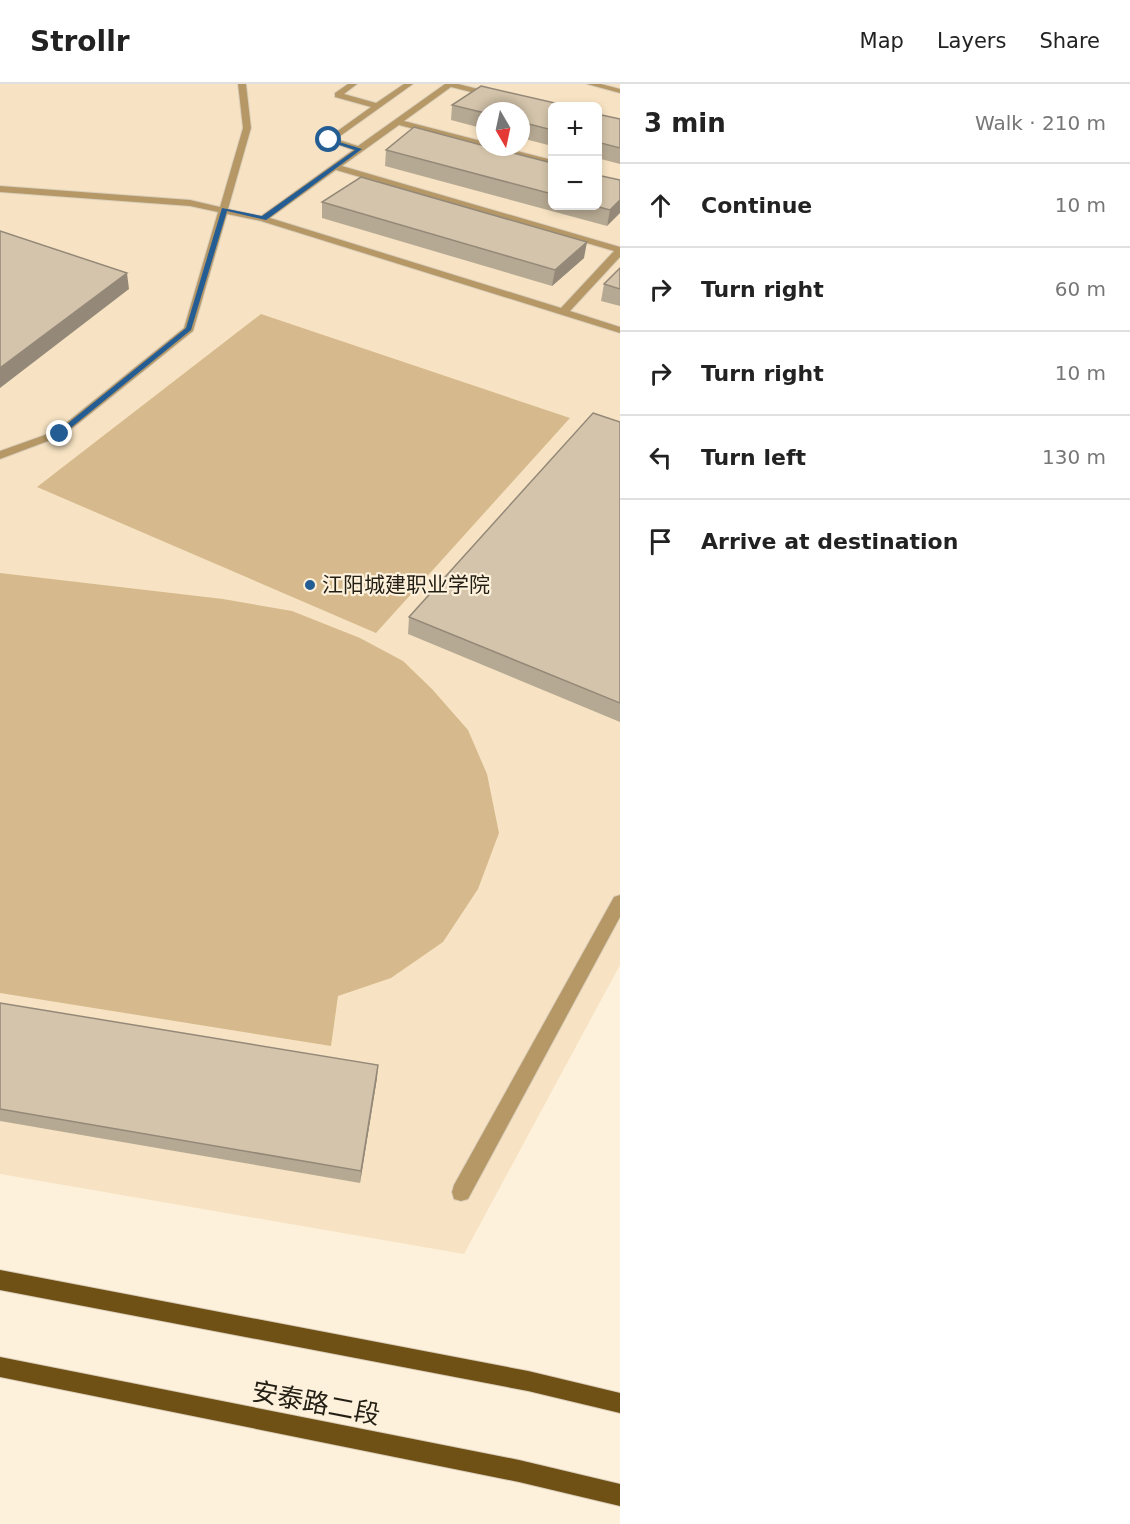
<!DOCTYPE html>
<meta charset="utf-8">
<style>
:root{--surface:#fff;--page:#f2f2f2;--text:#222;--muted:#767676;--line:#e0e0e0}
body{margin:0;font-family:"DejaVu Sans","Noto Sans SC",sans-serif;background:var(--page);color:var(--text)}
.controls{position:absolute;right:18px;top:18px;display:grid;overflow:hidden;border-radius:9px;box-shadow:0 3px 9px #0003}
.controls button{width:54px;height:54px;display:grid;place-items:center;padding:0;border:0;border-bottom:2px solid var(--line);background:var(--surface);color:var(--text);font:30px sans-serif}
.compass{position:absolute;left:476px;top:18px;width:54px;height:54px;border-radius:50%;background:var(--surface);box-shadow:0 3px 9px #0003;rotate:171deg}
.stop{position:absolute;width:18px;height:18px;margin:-14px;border:4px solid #245c94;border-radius:50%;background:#fff}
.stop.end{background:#245c94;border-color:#fff;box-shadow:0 2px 6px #0008}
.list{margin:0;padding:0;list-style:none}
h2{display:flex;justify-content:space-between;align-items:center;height:78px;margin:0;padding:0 24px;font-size:26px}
h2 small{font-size:20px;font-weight:400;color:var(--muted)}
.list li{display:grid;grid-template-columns:39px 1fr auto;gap:18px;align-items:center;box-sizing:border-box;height:84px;padding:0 24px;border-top:2px solid var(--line)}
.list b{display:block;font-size:22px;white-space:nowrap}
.list em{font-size:20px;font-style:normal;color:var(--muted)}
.icon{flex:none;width:33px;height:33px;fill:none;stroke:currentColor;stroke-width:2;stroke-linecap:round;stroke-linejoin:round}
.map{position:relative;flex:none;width:620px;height:1440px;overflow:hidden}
header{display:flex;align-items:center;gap:36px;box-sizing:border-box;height:84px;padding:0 30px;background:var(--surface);border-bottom:2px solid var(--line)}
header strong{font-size:28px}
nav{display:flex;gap:33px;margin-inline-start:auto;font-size:21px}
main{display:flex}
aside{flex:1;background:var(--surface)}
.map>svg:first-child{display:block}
.built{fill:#f7e3c3;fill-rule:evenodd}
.green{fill:#d6ba8d}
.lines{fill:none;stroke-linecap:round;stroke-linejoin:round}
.minor-casing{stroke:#dbcfbc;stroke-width:2}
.major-casing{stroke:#dbcfbc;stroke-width:2}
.minor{fill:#b69867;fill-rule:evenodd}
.major{fill:#705115;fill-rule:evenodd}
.wall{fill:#b6a993}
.shaded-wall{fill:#948978}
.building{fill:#d4c4ab;stroke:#948978;stroke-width:1.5}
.route{fill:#245c94}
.poi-dot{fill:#245c94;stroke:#fef1dc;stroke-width:2}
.labels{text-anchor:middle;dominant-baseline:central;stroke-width:4.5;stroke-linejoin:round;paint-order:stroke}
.poi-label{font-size:21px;fill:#231e14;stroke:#fef1dc;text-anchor:start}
.near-street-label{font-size:26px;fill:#231e14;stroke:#fef1dc}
</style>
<header>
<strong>Strollr</strong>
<nav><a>Map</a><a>Layers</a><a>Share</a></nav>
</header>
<main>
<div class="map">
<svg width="620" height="1440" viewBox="0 0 620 1440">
<rect width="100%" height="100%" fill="#fef1dc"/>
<path class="built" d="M0,0H620V881L464,1170L0,1090ZM552,22H598V122H552ZM485,27H521V63H485Z"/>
<path class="green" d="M261,230L570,334L376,549L37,403Z
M0,489L223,515L292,527L360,554L403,577L432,605L468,646L487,690L499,749L478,805L443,858L391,894L338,912L331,962L0,909Z"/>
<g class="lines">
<defs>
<path id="minor" d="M238,0H246L251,44L228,125L261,132L353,66L325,56L371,23L335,13V9L348,0H357L344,10L376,19L404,0H413L336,55L358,62L445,0H458L494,9V13H491L451,3L404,37L485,58V63H501L552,76V82L399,41L342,82L620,163V173L570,227L620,243V249L261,137L227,130L193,247L64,351L0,375V367L56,347L184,244L218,128L190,122L0,108V102L190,116L220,123L243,44ZM336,86L614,167L561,224L270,134Z
M587,0H601L620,5V9Z
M620,811V833L468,1115L461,1117L454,1115L452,1108L454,1101L614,813Z"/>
<path id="major" d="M0,1186L528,1287L620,1309V1329L528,1307L0,1206Z
M0,1273L519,1376L620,1400V1422L519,1398L0,1293Z"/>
</defs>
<use href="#minor" class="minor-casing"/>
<use href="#major" class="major-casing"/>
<use href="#minor" class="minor"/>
<use href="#major" class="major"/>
</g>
<path class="wall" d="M452,21L552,22V62L521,54V27H485V45L451,36Z
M597,30L620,35V80L597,74Z
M386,66L552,79V122H597L620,96L607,142L385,82Z
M322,118L584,174L552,202L322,134Z
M620,184V222L601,217L604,200Z
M620,338V638L408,550L409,533Z
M0,919L377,994L360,1099L0,1037Z"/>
<path class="shaded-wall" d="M620,116V129L607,142L610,126Z
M587,158L584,174L552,202L555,186Z
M127,189L129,205L0,304V284Z
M378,981L377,994L360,1099L361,1087Z"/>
<path class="building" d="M481,2L568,22H552V46L521,38V27H485V29L452,21Z
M597,30L620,35V64L597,58Z
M414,43L485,62V63H490L552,79V110L386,66Z
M597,91L620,96V116L610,126L595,122H597Z
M361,93L587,158L555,186L322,118Z
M0,147L127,189L0,284Z
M620,184V205L604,200Z
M593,329L620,338V619L409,533Z
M0,919L378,981L361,1087L0,1025Z"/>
<path class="route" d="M329,55L362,65L266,136L227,127L191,246L62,351H57V348L186,244L222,124L262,132L355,66L327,57Z"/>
<circle class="poi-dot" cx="310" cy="501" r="6"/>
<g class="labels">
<g class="poi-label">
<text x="322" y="501">江阳城建职业学院</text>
</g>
<g class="near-street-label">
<text transform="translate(316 1319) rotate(11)">安泰路二段</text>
</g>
</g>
</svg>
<div class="controls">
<button>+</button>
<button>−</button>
</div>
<svg class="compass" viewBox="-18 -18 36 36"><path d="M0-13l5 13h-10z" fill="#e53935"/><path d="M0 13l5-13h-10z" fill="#767676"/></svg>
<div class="stop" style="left:329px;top:56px"></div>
<div class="stop end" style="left:60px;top:350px"></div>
</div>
<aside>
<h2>3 min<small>Walk · 210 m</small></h2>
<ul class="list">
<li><svg class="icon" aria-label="ahead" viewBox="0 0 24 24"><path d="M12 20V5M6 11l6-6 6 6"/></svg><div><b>Continue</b></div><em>10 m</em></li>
<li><svg class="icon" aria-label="right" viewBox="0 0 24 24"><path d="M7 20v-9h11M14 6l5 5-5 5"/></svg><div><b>Turn right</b></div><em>60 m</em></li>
<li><svg class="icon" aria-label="right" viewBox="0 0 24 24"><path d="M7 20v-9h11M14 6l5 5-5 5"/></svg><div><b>Turn right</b></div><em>10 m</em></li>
<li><svg class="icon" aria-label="left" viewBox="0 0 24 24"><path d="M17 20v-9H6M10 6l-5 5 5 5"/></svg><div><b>Turn left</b></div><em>130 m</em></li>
<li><svg class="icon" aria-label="arrive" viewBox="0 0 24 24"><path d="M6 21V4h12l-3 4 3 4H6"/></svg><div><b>Arrive at destination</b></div></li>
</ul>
</aside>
</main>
